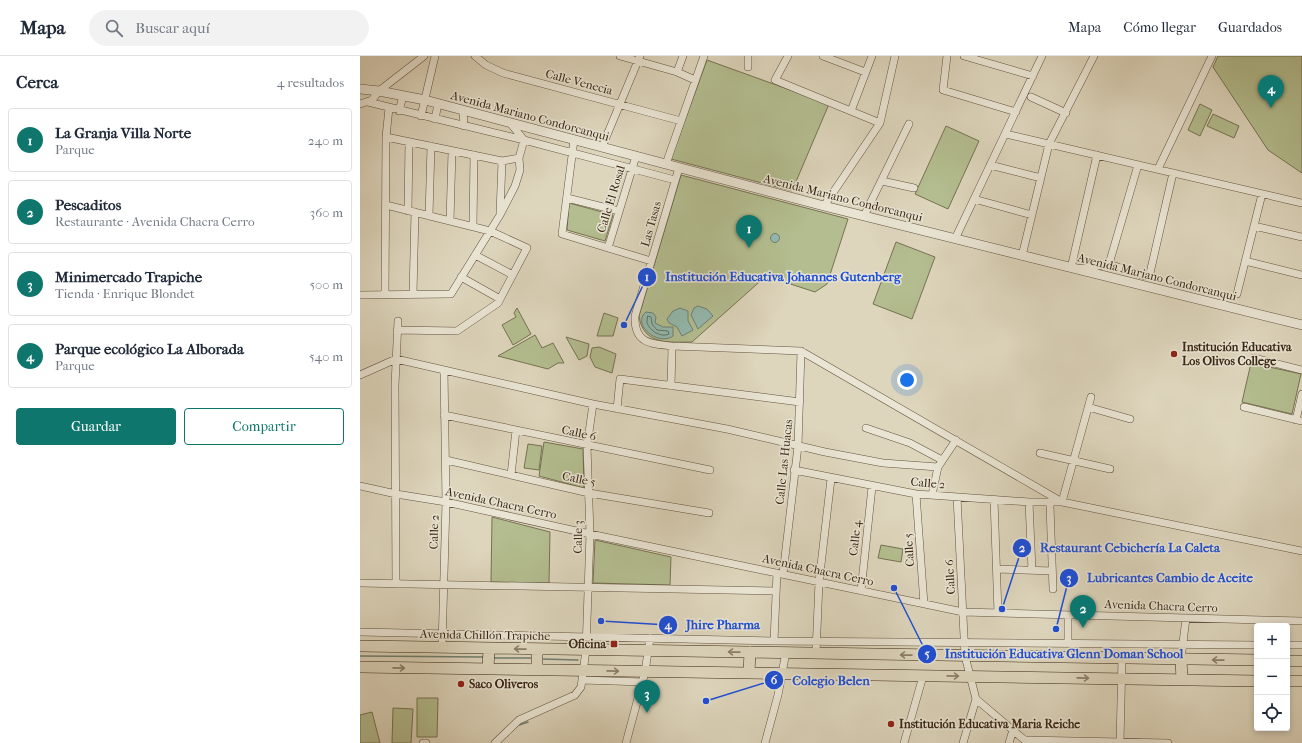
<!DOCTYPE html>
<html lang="es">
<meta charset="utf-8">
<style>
:root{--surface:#fff;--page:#f2f2f3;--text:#1f2937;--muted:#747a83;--line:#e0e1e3;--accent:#0f766e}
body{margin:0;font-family:"IM FELL French Canon",serif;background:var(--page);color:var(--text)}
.controls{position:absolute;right:12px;bottom:12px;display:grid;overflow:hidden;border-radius:4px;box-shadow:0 2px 6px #0003}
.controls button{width:36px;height:36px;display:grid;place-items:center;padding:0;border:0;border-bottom:1px solid var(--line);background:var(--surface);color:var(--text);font:20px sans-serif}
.you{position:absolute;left:547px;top:324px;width:14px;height:14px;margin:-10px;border:3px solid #fff;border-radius:50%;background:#1a73e8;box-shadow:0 0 0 6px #1a73e833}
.badge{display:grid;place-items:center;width:26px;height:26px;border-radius:50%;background:var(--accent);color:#fff;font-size:13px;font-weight:700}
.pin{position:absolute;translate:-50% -33px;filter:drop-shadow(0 1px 2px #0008)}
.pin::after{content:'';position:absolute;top:21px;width:14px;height:12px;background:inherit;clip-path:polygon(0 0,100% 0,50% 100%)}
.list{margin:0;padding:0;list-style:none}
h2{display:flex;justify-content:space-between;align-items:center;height:52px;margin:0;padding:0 16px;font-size:17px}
h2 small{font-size:13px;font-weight:400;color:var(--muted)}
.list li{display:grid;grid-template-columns:26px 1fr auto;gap:12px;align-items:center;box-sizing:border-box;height:64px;margin:0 8px 8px;padding:0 8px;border:1px solid var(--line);border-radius:4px}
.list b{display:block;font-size:15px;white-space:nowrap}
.list p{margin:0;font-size:13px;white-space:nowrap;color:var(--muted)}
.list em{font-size:13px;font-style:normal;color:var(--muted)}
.actions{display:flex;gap:8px;padding:12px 16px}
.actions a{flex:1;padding:9px 0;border:1px solid var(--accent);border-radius:4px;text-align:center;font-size:14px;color:var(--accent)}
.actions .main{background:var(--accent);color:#fff}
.icon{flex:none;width:22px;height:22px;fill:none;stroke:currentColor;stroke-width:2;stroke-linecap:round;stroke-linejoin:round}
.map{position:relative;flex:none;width:942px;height:687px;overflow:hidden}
header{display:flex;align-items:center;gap:24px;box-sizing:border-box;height:56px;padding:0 20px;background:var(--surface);border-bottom:1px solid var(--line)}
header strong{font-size:19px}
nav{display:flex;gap:22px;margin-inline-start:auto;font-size:14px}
.search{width:280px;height:36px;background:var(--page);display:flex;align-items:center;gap:10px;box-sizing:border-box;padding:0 14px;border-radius:22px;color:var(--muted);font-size:15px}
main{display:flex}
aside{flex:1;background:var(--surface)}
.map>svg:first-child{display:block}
.green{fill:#b3bd8f;stroke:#767252}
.water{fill:#93b9ae;stroke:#6f7f71}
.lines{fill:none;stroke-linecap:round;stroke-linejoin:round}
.shore{stroke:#667062;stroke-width:1}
.stream{stroke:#6f7f71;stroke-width:1.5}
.minor-casing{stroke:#63533f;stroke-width:8}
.tertiary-casing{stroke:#63533f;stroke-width:10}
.primary-casing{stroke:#3a2815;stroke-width:12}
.minor{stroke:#e9e4d3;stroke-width:7}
.tertiary{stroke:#e9e4d3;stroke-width:9}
.primary{stroke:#ddd5bc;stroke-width:11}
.oneway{stroke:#8c7e68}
.poi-dot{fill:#8f2418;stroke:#e9e4d3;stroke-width:1.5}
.labels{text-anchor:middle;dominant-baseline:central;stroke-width:3;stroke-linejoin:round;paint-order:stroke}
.street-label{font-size:12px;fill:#3a2815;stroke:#e9e4d3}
.poi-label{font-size:12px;font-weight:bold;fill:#3a2815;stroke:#e9e4d3;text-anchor:start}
.leader{fill:none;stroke:#1d4ed8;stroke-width:1.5}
.callout-dot{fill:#1d4ed8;stroke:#e9e4d3;stroke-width:1.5}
.mark-label{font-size:12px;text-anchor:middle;font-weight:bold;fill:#fff}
.callout-label{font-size:13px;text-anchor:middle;font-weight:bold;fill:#1d4ed8;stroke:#e9e4d3;stroke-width:3;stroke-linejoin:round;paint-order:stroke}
</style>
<header>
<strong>Mapa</strong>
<div class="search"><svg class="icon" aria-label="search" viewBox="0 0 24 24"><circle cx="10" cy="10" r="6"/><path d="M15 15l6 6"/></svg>Buscar aquí</div>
<nav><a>Mapa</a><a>Cómo llegar</a><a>Guardados</a></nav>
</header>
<main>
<aside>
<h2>Cerca<small>4 resultados</small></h2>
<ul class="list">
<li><span class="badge">1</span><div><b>La Granja Villa Norte</b><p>Parque</p></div><em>240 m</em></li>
<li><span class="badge">2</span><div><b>Pescaditos</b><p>Restaurante · Avenida Chacra Cerro</p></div><em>360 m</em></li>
<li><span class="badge">3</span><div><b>Minimercado Trapiche</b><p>Tienda · Enrique Blondet</p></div><em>500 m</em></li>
<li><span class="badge">4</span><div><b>Parque ecológico La Alborada</b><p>Parque</p></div><em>540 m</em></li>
</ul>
<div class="actions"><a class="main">Guardar</a><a>Compartir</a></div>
</aside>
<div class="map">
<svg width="942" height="687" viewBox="0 0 942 687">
<rect width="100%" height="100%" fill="#ddd5bc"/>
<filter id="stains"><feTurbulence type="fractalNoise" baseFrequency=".005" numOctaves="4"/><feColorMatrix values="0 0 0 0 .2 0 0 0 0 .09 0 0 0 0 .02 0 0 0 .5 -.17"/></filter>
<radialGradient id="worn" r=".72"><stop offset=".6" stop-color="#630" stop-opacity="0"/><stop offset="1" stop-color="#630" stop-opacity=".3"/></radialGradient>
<path class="green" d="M858,0H942V117L908,94L853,11Z
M347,4L469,48L432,135L311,103Z
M840,48L852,54L840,80L828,74Z
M853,58L879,70L874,82L847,70Z
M586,70L619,85L588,153L555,138Z
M321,119L488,163L467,228L455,236L406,220L332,286C310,286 283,290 279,260Z
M209,147L253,159L245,185L207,174Z
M536,186L575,201L552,263L513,248Z
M157,252L171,278L153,289L142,269L156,261L154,257Z
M244,257L258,262L253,280H237Z
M175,279L182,292L193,287L204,307H198L188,313L138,300Z
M206,281L229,288L227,300L219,304Z
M239,291L256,298L252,317L235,311L230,301L232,292Z
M891,307L941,318L932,358L882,346Z
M184,386L223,393L224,432L179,420Z
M168,388L182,390L179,414L164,412Z
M132,461L190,476L189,527L131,526Z
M235,484L311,501L310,529L233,527Z
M521,489L543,493L541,506L518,502Z
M57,642H78L77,681H57Z
M33,652L53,653L51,687H32Z
M12,656L20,687H0V659Z"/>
<path class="water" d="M410.5 182a4.5 4.5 0 1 1 9 0a4.5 4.5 0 1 1-9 0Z
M338,250L347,253L353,260L338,273L331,259L334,252Z
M320,252L328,255V265L333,274L322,280L317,271L309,267L307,263L313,255Z
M286,256L293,257L296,261L295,267L303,271H313V280C298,291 271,268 286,256Z"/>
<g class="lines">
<path class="shore" d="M288,260L291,261L292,268L297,274L308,275L309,278C301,282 290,275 287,267Z"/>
<path class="stream" d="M0,600L124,601
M134,602H172
M182,603L218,604
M156,670L168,666"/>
<defs>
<path id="minor" d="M115,0L126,9L143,17L321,65
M260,0L317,16L335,24
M388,0V11
M428,0L415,24L520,67
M463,0L505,16
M587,0L583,34L656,56
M604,0L673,20
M317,16L323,0
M671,41L706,57
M8,46L164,84L315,124
M0,48L12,44L19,35L64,0
M39,55L43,40
M103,55L104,70
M491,55L512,0
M61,60L75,0
M75,63L78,48
M646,78L942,147
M26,81L142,105L159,102L164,84L150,67
M214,84L202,178L291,205
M242,91L280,0
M306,108L344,0
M630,109L681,122
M319,112L275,260C274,287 290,288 312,290L441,295L702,446L942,495
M798,113L852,0
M522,125L554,132
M207,142L259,155
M614,143L672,159
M26,149L130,175L167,192L138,247L97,275L37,274
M464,150L520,67L535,0
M48,155L49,86
M140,157L142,105
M69,160L71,90
M504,160L549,68
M90,165L92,95
M113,170L114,99
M894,170L942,181
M595,183L682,0
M248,192L276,100
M115,199L153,219
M662,200L689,88L734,0
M885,205L942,219
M749,208L785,220L790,217L813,117
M711,212L737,99
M719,213L749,208L778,109
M101,221L140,243
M25,238L26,81L29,52
M53,238L55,156
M877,238L902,138
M0,239L91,238L140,159L155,130L160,114L159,102
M894,302L942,314
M0,319L36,303L233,348L367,373L465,396L523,407L578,411
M311,330L312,290
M728,351L770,363
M884,351L942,365
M257,353L260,323L440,346
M84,359L350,414
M936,364L942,338
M506,372L550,387L582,404
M680,397L750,413
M86,404L229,437L349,457
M434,414L556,438L669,446H702
M151,419L156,374
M0,430L36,438L86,446L230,478L603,556L942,565
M556,438L564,548
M572,439L578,411L596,384
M597,441L605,600L616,643L603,687
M634,443L638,557
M669,446L672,514
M702,446L731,341
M690,450L693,533
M637,513L692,515
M423,518L438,390L441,295
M0,527L416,535
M36,528L35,329L38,265
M501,535L512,431
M0,576L414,585L897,589
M414,585L417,517
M708,587V559
M927,589H942
M82,591L86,446L84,314
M456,597L459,526L471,423
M821,603L826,562
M222,624L283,626
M616,643L668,687
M666,684L808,687
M63,687H66
M135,687L159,664L215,639L221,631L226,594L230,478L227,390L233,348
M266,687L285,616L290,582
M405,687L418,639L426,596
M544,687L563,620
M649,687L653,674
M760,687L762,602"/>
<path id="tertiary" d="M0,33L19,35L65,44L464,150L942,269"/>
<path id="primary" d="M0,590L897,604
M177,593V614
M821,603L822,624
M927,605H942
M0,611L897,625
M128,613L129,592
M389,617L390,596
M927,625H942"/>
</defs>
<use href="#minor" class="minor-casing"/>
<use href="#tertiary" class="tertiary-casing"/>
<use href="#primary" class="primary-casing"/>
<use href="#minor" class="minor"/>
<use href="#tertiary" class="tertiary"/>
<use href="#primary" class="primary"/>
</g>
<defs><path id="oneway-shaft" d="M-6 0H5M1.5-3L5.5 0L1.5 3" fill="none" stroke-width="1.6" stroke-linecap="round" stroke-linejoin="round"/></defs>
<g class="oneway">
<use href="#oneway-shaft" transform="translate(160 593) rotate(-179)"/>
<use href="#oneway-shaft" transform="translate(374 596) rotate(-179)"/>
<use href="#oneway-shaft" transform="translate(546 599) rotate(-179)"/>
<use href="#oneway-shaft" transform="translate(858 604) rotate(-179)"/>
<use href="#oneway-shaft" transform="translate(39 612) rotate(1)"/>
<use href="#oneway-shaft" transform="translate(253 615) rotate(1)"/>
<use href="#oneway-shaft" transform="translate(593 620) rotate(1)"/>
<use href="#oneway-shaft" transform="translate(723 622) rotate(1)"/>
</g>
<g class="poi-dot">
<circle cx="814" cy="298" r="4"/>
<rect x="250" y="584" width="8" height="8" rx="2"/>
<circle cx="101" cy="628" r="4"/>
<circle cx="531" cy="668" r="4"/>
</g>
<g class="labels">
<g class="street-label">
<text transform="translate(219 26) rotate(15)">Calle Venecia</text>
<text transform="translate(170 60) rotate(15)">Avenida Mariano Condorcanqui</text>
<text transform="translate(483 142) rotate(14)">Avenida Mariano Condorcanqui</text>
<text transform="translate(251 143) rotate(-73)">Calle El Rosal</text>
<text transform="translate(291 168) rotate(-74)">Las Tasas</text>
<text transform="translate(797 221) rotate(14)">Avenida Mariano Condorcanqui</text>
<text transform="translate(219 377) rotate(12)">Calle 6</text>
<text transform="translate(424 406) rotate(-84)">Calle Las Huacas</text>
<text transform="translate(219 423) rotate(12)">Calle 5</text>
<text transform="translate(568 427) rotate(5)">Calle 2</text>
<text transform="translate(141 447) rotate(12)">Avenida Chacra Cerro</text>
<text transform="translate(74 476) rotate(-88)">Calle 2</text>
<text transform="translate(218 481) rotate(-89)">Calle 3</text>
<text transform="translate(495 482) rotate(-84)">Calle 4</text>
<text transform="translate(549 494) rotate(-94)">Calle 5</text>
<text transform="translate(458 514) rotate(12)">Avenida Chacra Cerro</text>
<text transform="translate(590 521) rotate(-93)">Calle 6</text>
<text transform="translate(801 550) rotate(2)">Avenida Chacra Cerro</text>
<text transform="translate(125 579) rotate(1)">Avenida Chillón Trapiche</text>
</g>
<g class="poi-label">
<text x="822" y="291">Institución Educativa<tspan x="822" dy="14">Los Olivos College</tspan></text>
<text x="246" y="588" text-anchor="end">Oficina</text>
<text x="109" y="628">Saco Oliveros</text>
<text x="539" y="668">Institución Educativa Maria Reiche</text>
</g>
</g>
<path class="leader" d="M264 269L287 221M642 553L662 492M696 573L709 522M241 565L308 569M534 532L567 598M346 645L414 624"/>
<g class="callout-dot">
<circle cx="264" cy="269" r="4"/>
<circle cx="642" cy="553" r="4"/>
<circle cx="696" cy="573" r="4"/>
<circle cx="241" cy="565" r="4"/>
<circle cx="534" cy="532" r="4"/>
<circle cx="346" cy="645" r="4"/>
<circle cx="287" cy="221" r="10"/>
<circle cx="662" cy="492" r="10"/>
<circle cx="709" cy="522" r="10"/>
<circle cx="308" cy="569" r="10"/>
<circle cx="567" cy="598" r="10"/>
<circle cx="414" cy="624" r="10"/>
</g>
<g class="mark-label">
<text x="287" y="225">1</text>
<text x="662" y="496">2</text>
<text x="709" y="526">3</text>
<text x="308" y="573">4</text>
<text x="567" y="602">5</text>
<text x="414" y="628">6</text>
</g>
<g class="callout-label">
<text x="423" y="225">Institución Educativa Johannes Gutenberg</text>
<text x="770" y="496">Restaurant Cebichería La Caleta</text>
<text x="810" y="526">Lubricantes Cambio de Aceite</text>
<text x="363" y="573">Jhire Pharma</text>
<text x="704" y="602">Institución Educativa Glenn Doman School</text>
<text x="471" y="629">Colegio Belen</text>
</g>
<rect width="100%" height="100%" filter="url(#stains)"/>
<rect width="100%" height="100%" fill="url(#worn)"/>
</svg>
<div class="controls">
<button>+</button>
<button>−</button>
<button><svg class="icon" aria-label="locate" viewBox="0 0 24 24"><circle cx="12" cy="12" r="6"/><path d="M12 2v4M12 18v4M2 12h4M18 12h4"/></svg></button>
</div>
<div class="you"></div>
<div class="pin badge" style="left:389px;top:192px">1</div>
<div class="pin badge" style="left:723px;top:572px">2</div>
<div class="pin badge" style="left:287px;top:657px">3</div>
<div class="pin badge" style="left:911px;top:52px">4</div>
</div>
</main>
